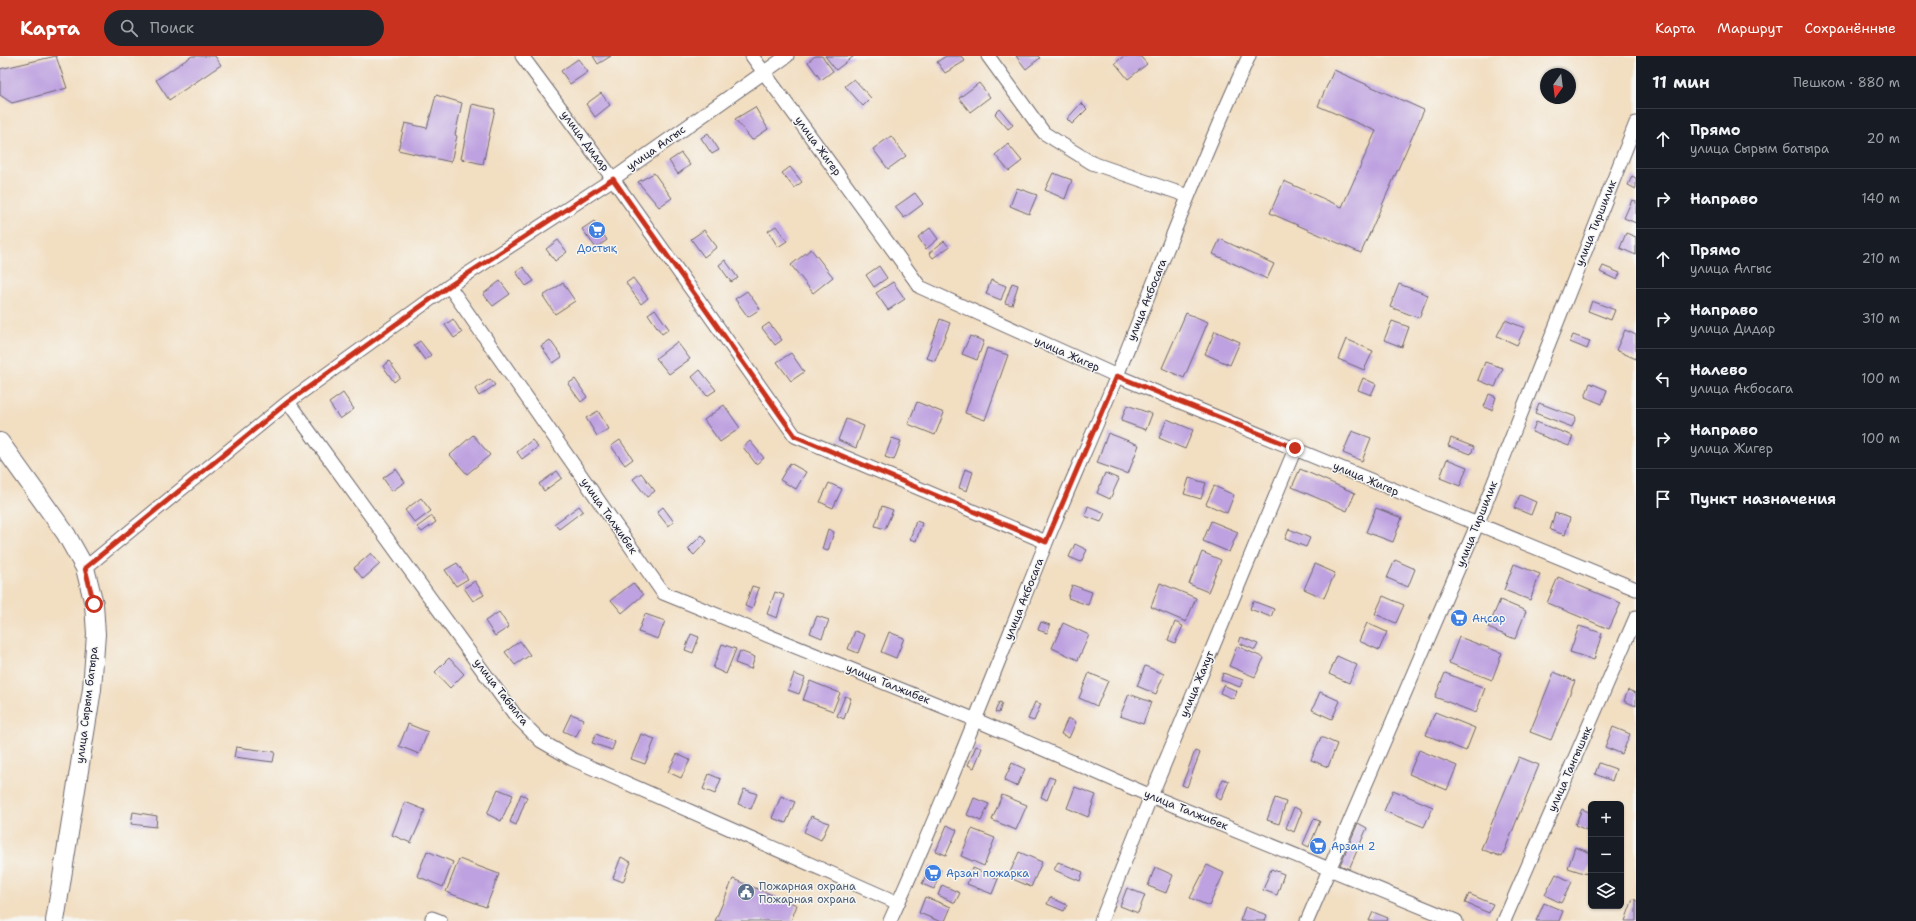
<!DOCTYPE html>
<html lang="ru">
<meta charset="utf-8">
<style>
:root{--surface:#171b24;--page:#20242c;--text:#f1f3f6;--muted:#9ea1a6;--line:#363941;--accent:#c8321e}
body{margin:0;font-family:"Shantell Sans",sans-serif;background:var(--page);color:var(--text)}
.controls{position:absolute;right:12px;bottom:12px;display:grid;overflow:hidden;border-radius:6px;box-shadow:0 1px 3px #0004}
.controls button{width:36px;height:36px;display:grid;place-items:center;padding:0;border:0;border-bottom:1px solid var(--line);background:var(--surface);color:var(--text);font:20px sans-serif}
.compass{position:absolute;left:1540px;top:12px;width:36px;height:36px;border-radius:50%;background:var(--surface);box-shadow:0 1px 3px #0004;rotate:194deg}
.stop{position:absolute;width:12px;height:12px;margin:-9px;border:3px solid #c8321e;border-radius:50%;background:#fff}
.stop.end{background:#c8321e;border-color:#fff;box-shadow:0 1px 4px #0008}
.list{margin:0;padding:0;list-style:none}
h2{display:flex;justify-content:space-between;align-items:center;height:52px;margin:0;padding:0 16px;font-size:17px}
h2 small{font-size:13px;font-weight:400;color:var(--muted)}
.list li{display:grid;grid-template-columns:26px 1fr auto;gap:12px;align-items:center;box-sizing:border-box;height:60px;padding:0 16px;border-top:1px solid var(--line)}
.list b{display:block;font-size:15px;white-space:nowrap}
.list p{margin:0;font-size:13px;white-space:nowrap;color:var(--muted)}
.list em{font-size:13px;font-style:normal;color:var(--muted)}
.icon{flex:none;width:22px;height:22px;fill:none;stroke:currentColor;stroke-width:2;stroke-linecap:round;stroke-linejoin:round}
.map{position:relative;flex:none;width:1636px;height:865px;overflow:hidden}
header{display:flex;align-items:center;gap:24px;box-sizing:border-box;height:56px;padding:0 20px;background:var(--accent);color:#fff}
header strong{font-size:19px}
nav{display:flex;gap:22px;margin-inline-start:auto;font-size:14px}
.search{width:280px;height:36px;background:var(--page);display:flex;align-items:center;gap:10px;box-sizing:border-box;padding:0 14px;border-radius:22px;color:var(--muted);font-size:15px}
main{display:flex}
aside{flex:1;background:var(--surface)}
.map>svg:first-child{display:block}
.building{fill:#bea1e0}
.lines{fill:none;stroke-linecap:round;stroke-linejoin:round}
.street-casing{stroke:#6b646a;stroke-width:15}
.secondary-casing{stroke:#6b646a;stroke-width:20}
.street{stroke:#fff;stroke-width:13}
.secondary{stroke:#fff;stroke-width:18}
.route{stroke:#c8321e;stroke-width:5}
.labels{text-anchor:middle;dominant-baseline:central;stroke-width:3;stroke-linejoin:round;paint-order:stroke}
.street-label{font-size:11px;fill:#22223b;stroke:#f6f6f2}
.shop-label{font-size:11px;fill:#366cbe;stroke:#f6f6f2;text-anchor:start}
.service-label{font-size:11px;fill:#4e5e75;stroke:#f6f6f2;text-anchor:start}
</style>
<header>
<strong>Карта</strong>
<div class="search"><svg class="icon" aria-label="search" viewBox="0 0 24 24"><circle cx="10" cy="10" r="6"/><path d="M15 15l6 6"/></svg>Поиск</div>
<nav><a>Карта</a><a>Маршрут</a><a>Сохранённые</a></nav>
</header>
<main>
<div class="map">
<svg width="1636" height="865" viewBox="0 0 1636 865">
<rect width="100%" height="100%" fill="#f6f6f2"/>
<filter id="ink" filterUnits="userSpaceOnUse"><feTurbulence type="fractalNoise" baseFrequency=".025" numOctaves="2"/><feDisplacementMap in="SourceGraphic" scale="8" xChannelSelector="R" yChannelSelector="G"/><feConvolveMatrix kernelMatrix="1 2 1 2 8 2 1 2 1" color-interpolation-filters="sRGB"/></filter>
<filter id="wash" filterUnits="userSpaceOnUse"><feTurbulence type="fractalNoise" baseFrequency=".012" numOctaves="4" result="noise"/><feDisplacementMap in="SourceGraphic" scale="16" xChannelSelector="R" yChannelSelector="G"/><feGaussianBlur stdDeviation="0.9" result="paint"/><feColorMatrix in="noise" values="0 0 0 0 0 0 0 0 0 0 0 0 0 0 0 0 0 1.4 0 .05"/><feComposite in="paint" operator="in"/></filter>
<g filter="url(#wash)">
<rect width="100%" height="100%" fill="#f2dec1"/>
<g id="blocks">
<path class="building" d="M56,0L67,32L12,47L0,39V13Z
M192,0H215L221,9L169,44L156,24Z
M593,0H611L598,8Z
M815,0H822L833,15L821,24L808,6Z
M825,0H854L836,14Z
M946,0H961L965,5L945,17L937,6Z
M1016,0H1038L1040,2L1026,13Z
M1124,0H1140L1147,8L1128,23L1115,7Z
M578,3L588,16L570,28L561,15Z
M1334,14L1424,54L1361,197L1270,157L1284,125L1342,151L1376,75L1318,50Z
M854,23L871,42L863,50L845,30Z
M979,27L990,41L970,56L959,42Z
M601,37L610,49L595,61L586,48Z
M436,39L462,47L455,79L457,80L451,106L398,94L405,67L427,72Z
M1081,47L1087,53L1072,68L1067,63Z
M472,48L495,53L483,108L461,103Z
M755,51L768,73L752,84L735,63Z
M1000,53L1013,69L1008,73L995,58Z
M708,77L719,94L712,98L701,82Z
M891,80L906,100L888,113L873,93Z
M1008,88L1022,105L1009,115L995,99Z
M681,97L690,109L678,118L669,105Z
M790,111L802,126L794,132L782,117Z
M654,117L672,142L659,151L638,126Z
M1053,117L1072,124L1065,143L1045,134Z
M1632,120L1636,122V133L1628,129Z
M1017,132L1037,139L1029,158L1010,150Z
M915,137L923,148L904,162L895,151Z
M1632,144L1636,145V167L1624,162Z
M594,165L607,184L596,192L582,173Z
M776,170L787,185L778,191L768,175Z
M930,172L938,183L926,193L918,181Z
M704,174L717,191L704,201L691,183Z
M1626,177L1636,181V199L1620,192Z
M1220,183L1274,208L1267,223L1213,198Z
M558,184L567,196L555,205L546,193Z
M944,185L949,191L933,202L929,197Z
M811,193L833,221L813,237L791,209Z
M725,204L738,222L731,226L719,209Z
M879,210L887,222L874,231L866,219Z
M1603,210L1620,217L1617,224L1600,216Z
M523,211L534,225L526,230L516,216Z
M633,222L648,242L641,248L626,227Z
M991,224L1006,230L1001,244L986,238Z
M500,225L510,238L493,250L483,238Z
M893,226L905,243L888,254L876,237Z
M563,227L575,245L555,258L543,240Z
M1012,227L1018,229L1012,249L1005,247Z
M1399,228L1428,239L1419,262L1390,251Z
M747,235L760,253L748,261L735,243Z
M1592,245L1615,254L1611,264L1588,255Z
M655,253L669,273L662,278L648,258Z
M1186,257L1208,266L1184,322L1162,312Z
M453,263L462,277L454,282L445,269Z
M940,263L950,267L935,305L926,302Z
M1505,264L1525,272L1517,289L1497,280Z
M1392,265L1409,271L1402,291L1384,284Z
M769,267L782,284L775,289L762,272Z
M1625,274L1636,279V303L1616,294Z
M1215,275L1240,286L1230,309L1205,298Z
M1573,279L1590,285L1587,293L1570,286Z
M970,280L984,285L977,304L962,298Z
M1346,283L1373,295L1364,314L1338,303Z
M550,284L562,301L553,307L541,290Z
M420,285L431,299L425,304L414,289Z
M677,286L690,303L669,318L656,302Z
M987,292L1008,299L985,364L965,357Z
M791,297L804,316L791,325L777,306Z
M389,305L400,321L394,326L383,310Z
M1485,306L1503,312L1495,331L1478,324Z
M700,314L716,334L707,340L692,321Z
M1363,322L1376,328L1371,339L1358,334Z
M490,323L495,329L479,340L475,333Z
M575,323L587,341L581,346L568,328Z
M1590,327L1607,334L1602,348L1585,341Z
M343,337L354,353L340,363L329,347Z
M1489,338L1496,341L1492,354L1484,351Z
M917,346L944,357L935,379L908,368Z
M1539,347L1576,361L1572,371L1535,357Z
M724,349L740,372L720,386L704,364Z
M1127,349L1152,358L1146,374L1121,365Z
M598,355L609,373L597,380L586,362Z
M846,363L864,370L856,392L838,384Z
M1167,363L1193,374L1185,393L1159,382Z
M1536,366L1573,380L1569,390L1532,376Z
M1352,375L1371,382L1362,405L1343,397Z
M1108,377L1139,389L1128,418L1097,407Z
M473,379L490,399L467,418L450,399Z
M892,382L901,385L894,404L885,401Z
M1451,382L1474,391L1471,398L1448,390Z
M532,384L538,391L522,403L517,396Z
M620,384L633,403L625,409L611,390Z
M750,385L764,402L756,408L743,391Z
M1447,403L1467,411L1460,430L1440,422Z
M790,407L806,416L796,433L780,424Z
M396,413L405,426L392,435L383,422Z
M965,413L973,416L967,435L959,432Z
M1300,413L1355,437L1347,455L1292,431Z
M557,415L562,422L544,435L539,428Z
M641,417L655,435L647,441L633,423Z
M1105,417L1119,423L1110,443L1097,437Z
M1189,422L1206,427L1201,443L1184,438Z
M829,427L842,433L833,452L820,446Z
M1214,430L1234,439L1227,457L1206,448Z
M1520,439L1536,446L1531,459L1514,452Z
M421,442L431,455L415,467L405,454Z
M579,450L583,455L559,473L554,468Z
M882,450L893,454L885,473L875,470Z
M1088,450L1105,457L1101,466L1085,460Z
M663,451L674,466L668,470L657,456Z
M1376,452L1402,462L1393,486L1366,476Z
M1555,457L1570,462L1565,479L1550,474Z
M432,460L436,466L422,476L417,471Z
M916,465L922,467L916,485L910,483Z
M1211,465L1238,476L1229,496L1203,485Z
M828,473L834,476L828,495L822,493Z
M1289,473L1310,482L1306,491L1285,483Z
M702,479L707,485L694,499L688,493Z
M1075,488L1087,494L1081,506L1069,501Z
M1202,496L1221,504L1208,536L1189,528Z
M371,497L380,508L363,523L354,512Z
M1395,504L1415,513L1408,531L1387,522Z
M457,507L468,523L456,530L445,514Z
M1315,508L1335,517L1324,542L1304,533Z
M1514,508L1540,518L1530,544L1504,534Z
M1558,521L1621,547L1609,573L1547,547Z
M475,525L484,539L473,545L464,532Z
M633,527L643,539L622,557L611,544Z
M1160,527L1196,542L1186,566L1151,551Z
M1072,529L1092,536L1088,549L1068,542Z
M752,530L759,532L752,553L745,550Z
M775,536L784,539L777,562L767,558Z
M1383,540L1404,549L1396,567L1375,558Z
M1500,544L1526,555L1515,583L1488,572Z
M1253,545L1274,553L1271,561L1250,553Z
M499,556L509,571L495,580L485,565Z
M645,558L665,565L658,583L638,576Z
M817,560L829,564L822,582L810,577Z
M1041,566L1050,569L1047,577L1038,574Z
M1175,566L1183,570L1175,587L1168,584Z
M1063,567L1089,579L1078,604L1052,592Z
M1367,567L1387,576L1379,594L1359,585Z
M1579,570L1602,577L1594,604L1570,596Z
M855,575L865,579L858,597L848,593Z
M889,576L904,582L896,602L881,596Z
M691,578L699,581L693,597L685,594Z
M1241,581L1258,588L1255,594L1239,587Z
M1459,581L1502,597L1492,624L1449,607Z
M520,585L530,599L515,609L505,596Z
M722,588L736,593L726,618L713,612Z
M1237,590L1264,602L1255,621L1229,610Z
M740,595L755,601L751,613L735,607Z
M1337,600L1357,609L1349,627L1329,618Z
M449,602L464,618L450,632L435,616Z
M1145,610L1164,618L1156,638L1137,630Z
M1554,616L1575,625L1551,684L1530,676Z
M1089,617L1108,625L1097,650L1079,642Z
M1223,617L1243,624L1240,631L1221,624Z
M1445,617L1485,632L1476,657L1435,641Z
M794,618L805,622L799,638L788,634Z
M810,625L840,637L833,655L803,644Z
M1223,629L1237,635L1234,643L1220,637Z
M1628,634L1636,637V650L1624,645Z
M1320,636L1340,645L1332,663L1312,654Z
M1129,638L1151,646L1143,668L1120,660Z
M845,640L851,642L844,663L837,660Z
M999,646L1002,647L999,657L995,656Z
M1035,646L1041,648L1034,665L1028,663Z
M1435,656L1475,672L1466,695L1426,679Z
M571,658L584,663L576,681L563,675Z
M1068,662L1076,666L1069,682L1061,678Z
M408,668L428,676L419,698L399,690Z
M1613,671L1630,678L1622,698L1605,691Z
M596,678L615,686L612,694L592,687Z
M641,678L655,683L645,708L631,703Z
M1321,681L1337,688L1328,711L1311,704Z
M976,690L982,692L974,712L968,709Z
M236,691L275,696L273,706L234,701Z
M1419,694L1457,710L1447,734L1409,718Z
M1195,695L1200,697L1187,731L1182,729Z
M677,698L690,704L681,722L668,716Z
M1519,701L1539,709L1502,801L1481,793Z
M1012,707L1025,713L1017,730L1004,725Z
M1599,707L1616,713L1612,725L1595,718Z
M709,718L721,723L715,738L703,733Z
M1049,721L1055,723L1047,744L1041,741Z
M1223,723L1229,725L1221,744L1215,741Z
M1075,731L1096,739L1088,761L1067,752Z
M498,733L513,739L501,765L487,758Z
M744,733L757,738L751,753L738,748Z
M1393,734L1433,751L1424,771L1384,755Z
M521,738L527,741L516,769L510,766Z
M1002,739L1027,749L1016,774L992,764Z
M781,740L795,746L786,767L772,762Z
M974,742L989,748L981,765L967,759Z
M1275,742L1286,746L1279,768L1267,764Z
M405,746L425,754L411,787L392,779Z
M1294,751L1302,755L1294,776L1286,772Z
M1582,753L1591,757V776L1575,769Z
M133,756L157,760L156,771L131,768Z
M811,760L829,767L821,784L804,776Z
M1314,763L1320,765L1309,791L1303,788Z
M1358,767L1367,772L1349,813L1340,809Z
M947,769L957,774L946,799L936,795Z
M972,773L995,782L984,810L961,800Z
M1575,791L1591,797V806L1587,818L1568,812Z
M427,795L453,806L443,831L417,820Z
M1019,796L1042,806L1031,831L1008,821Z
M621,801L631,806L623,826L613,822Z
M459,803L499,818L486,851L446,836Z
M1058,806L1083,816L1080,825L1054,814Z
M1207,809L1224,817L1209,850L1190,842Z
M930,810L941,814L934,833L922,828Z
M1155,811L1173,819L1166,837L1148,830Z
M973,812L998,823L992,838L967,828Z
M1271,813L1284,818L1277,839L1263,834Z
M1556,818L1572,826L1561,847L1545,839Z
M733,823L797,849L791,865H715Z
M942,829L960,837L955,847L938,839Z
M1127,832L1145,839L1138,857L1120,850Z
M1469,838L1493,848L1489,857L1465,847Z
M925,841L951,851L945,865H939L919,857Z
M1050,841L1067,849L1064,855L1047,848Z
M1633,843L1636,844V865H1625Z
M1544,847L1563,855L1559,865H1536Z
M1245,851L1267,859L1265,865H1240Z
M1373,856L1388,862L1387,865H1369Z"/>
</g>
</g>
<g filter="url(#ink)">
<use href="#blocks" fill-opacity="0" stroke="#6b646a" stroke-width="1"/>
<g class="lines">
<defs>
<path id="street" d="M522,0L613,123L795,380L1046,486
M752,0L920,231L1117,320L1636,533
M988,0L1044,77L1092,107L1188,140
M449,230L663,537L976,664L1151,740L1456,865
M288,346L515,659L541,685L572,703L898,847
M85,512L288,346L449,230L613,123L787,0
M432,862L440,865
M890,865C946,741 995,613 1046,487C1069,430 1095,374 1118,317C1160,211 1201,104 1249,0
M1101,865L1151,740L1295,393
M1307,865L1477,469L1636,67
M1504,865L1636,561"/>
<path id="secondary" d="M0,386L66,478L85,512L94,548L96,578L92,633L55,865"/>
</defs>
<use href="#street" class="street-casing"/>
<use href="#secondary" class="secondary-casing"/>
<use href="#street" class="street"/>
<use href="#secondary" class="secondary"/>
</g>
</g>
<g class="lines" filter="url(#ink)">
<path class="route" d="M94,548L85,512L288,346L449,230L613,123L795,380L1046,486L1117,320L1295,392"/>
</g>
<defs>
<symbol id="supermarket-disc" viewBox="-11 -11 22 22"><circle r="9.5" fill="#3f7fe0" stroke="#f6f6f2"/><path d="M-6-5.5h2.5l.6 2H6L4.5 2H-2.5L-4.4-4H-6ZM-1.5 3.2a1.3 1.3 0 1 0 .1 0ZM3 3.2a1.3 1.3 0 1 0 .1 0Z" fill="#fff"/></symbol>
<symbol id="civic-disc" viewBox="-11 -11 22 22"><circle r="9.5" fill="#5c6f8a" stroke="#f6f6f2"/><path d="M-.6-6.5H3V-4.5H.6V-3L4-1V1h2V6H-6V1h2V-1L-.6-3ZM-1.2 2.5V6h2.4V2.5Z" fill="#fff"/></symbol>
</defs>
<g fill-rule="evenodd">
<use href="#supermarket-disc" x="587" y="164" width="20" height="20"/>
<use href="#supermarket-disc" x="1449" y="552" width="20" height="20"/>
<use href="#supermarket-disc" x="1308" y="780" width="20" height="20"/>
<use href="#supermarket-disc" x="923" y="807" width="20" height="20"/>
<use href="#civic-disc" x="736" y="826" width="20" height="20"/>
</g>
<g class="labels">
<g class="street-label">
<text transform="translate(585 85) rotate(53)">улица Дидар</text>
<text transform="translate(818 90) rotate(54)">улица Жигер</text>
<text transform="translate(656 92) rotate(-35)">улица Алгыс</text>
<text transform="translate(1596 167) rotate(-68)">улица Тиршилик</text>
<text transform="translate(1147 244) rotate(-68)">улица Акбосага</text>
<text transform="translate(1067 298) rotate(24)">улица Жигер</text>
<text transform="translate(1366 423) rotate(23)">улица Жигер</text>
<text transform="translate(609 460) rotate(55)">улица Талжибек</text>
<text transform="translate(1477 468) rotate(-68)">улица Тиршилик</text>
<text transform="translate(1024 543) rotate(-68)">улица Акбосага</text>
<text transform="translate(888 628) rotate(22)">улица Талжибек</text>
<text transform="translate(1197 628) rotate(-67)">улица Жахут</text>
<text transform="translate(501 636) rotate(52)">улица Табылга</text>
<text transform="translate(87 649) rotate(-83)">улица Сырым батыра</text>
<text transform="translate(1570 713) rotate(-66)">улица Тангышык</text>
<text transform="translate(1186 754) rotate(22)">улица Талжибек</text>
</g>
<g class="shop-label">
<text x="597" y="192" text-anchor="middle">Достық</text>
<text x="1472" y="562">Аңсар</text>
<text x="1331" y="790">Арзан 2</text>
<text x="946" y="817">Арзан пожарка</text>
</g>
<g class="service-label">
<text x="759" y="830">Пожарная охрана<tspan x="759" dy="13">Пожарная охрана</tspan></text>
</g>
</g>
</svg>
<div class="controls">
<button>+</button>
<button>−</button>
<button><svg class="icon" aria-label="layers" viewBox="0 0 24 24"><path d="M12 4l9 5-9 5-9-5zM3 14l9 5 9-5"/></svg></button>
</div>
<svg class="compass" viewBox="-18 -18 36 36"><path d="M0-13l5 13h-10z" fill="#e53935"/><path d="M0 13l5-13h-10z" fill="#9ea1a6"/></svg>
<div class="stop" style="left:94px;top:548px"></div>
<div class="stop end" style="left:1295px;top:392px"></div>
</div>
<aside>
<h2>11 мин<small>Пешком · 880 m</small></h2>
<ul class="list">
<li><svg class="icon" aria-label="ahead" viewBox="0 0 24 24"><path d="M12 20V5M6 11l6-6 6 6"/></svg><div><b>Прямо</b><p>улица Сырым батыра</p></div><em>20 m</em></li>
<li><svg class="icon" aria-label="right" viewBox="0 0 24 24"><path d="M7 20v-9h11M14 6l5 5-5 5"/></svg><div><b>Направо</b></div><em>140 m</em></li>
<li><svg class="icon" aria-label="ahead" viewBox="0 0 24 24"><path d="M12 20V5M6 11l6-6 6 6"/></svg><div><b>Прямо</b><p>улица Алгыс</p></div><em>210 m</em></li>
<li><svg class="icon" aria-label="right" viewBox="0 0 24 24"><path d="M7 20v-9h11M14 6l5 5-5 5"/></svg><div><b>Направо</b><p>улица Дидар</p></div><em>310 m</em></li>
<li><svg class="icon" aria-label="left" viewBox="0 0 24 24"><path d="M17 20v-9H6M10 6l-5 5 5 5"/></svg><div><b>Налево</b><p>улица Акбосага</p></div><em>100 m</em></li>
<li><svg class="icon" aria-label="right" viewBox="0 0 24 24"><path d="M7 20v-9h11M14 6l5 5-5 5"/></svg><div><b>Направо</b><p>улица Жигер</p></div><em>100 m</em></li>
<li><svg class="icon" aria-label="arrive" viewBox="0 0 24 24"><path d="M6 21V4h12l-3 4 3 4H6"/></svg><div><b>Пункт назначения</b></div></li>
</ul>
</aside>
</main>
